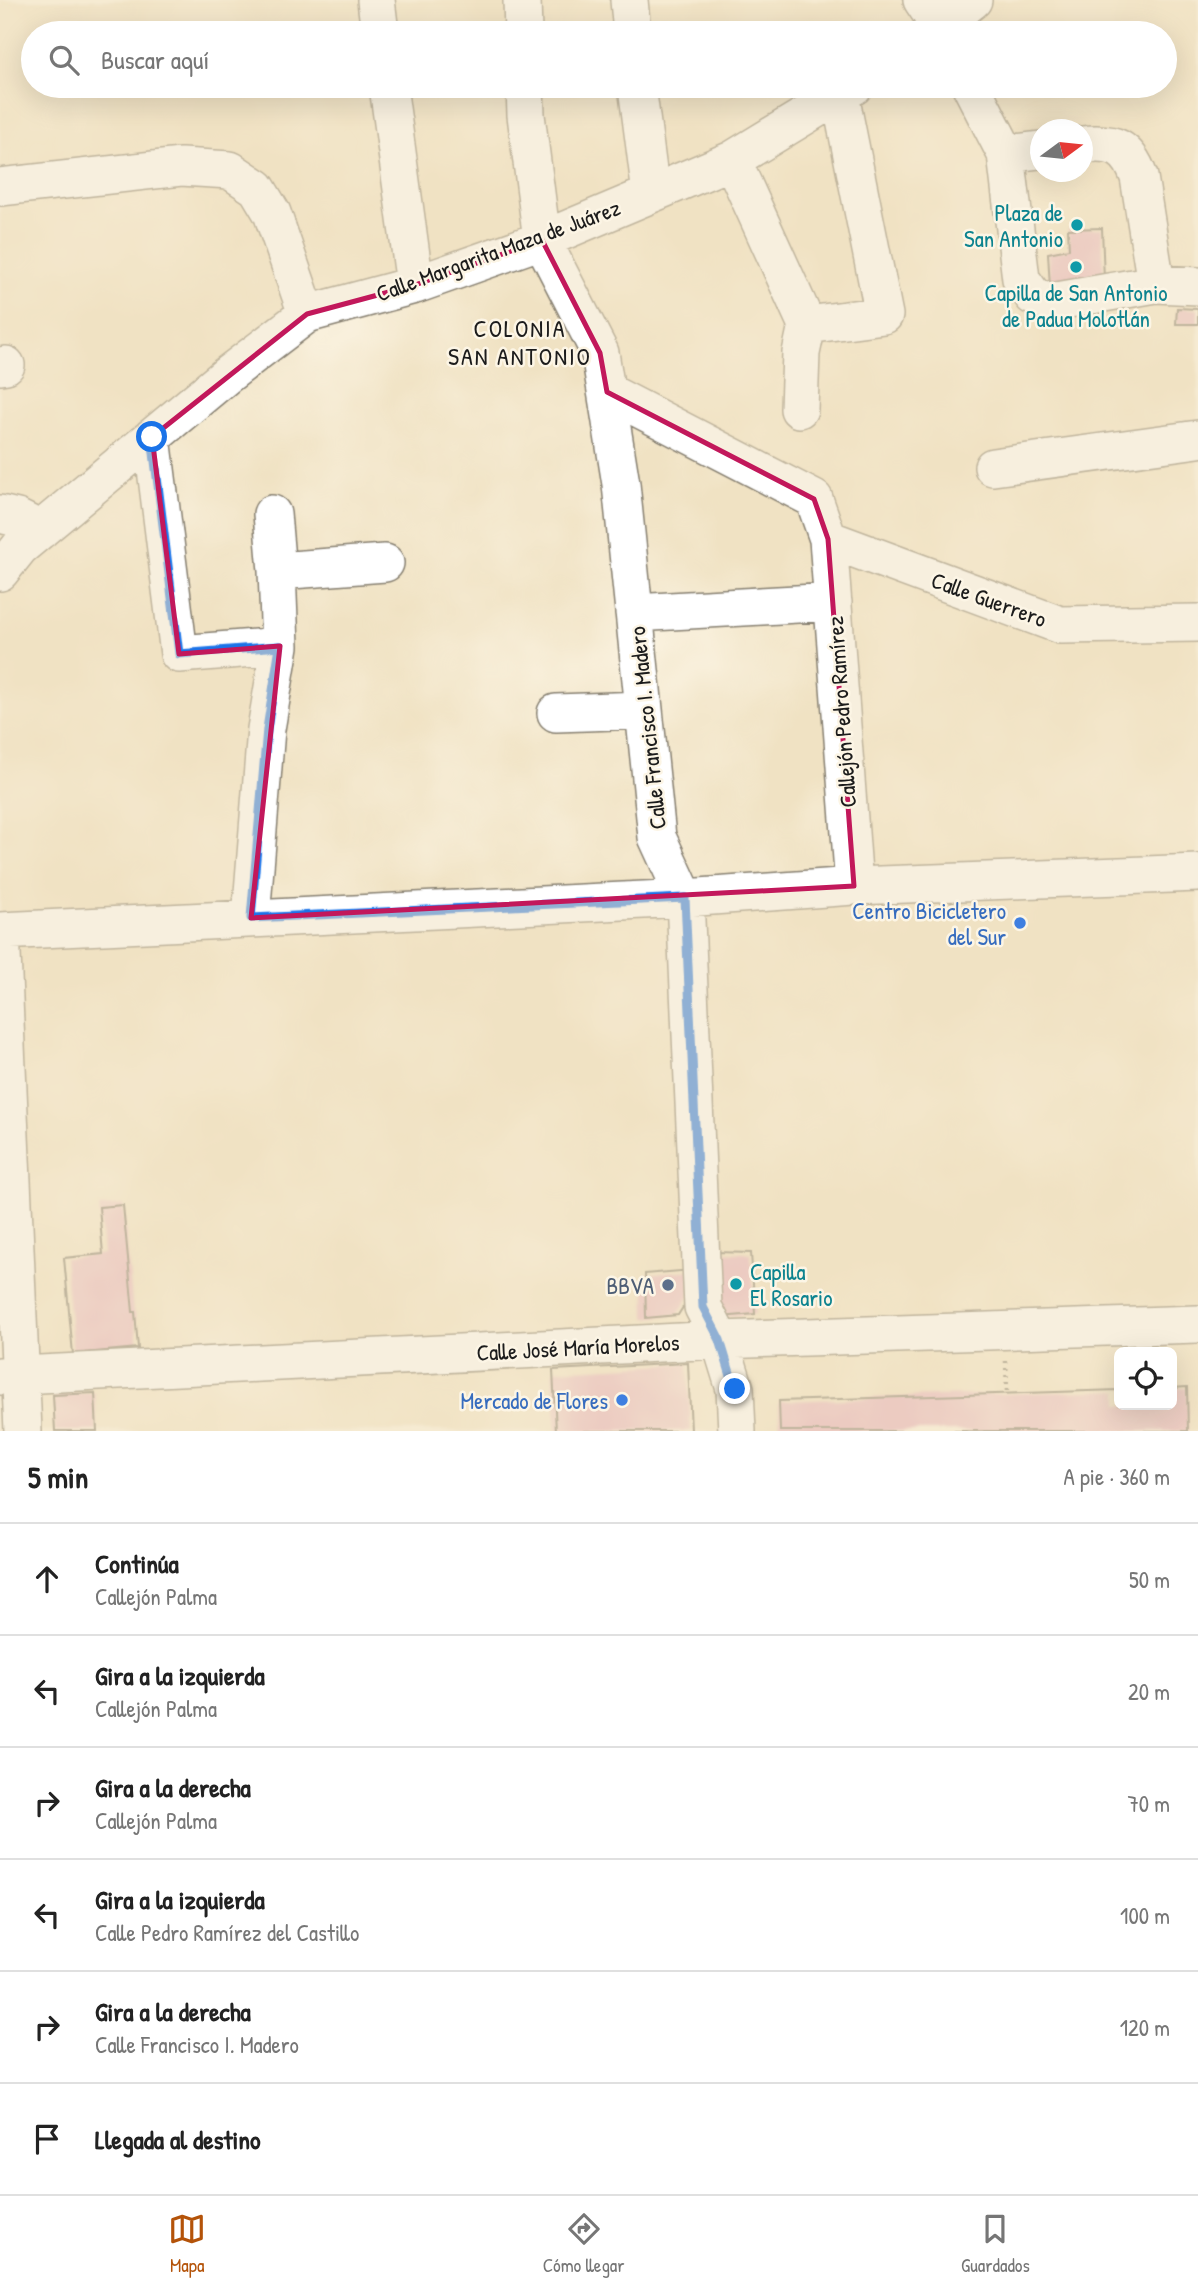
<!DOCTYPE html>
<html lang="es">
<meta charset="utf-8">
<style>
:root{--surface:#fff;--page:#f6f6f6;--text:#222;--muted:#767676;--line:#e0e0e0;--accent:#b45309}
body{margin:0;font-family:"Patrick Hand",sans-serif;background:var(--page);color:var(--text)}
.controls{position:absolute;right:21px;bottom:21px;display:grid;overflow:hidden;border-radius:10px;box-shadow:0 7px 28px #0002}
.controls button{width:63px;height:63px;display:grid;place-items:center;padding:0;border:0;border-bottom:2px solid var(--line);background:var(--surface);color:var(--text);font:35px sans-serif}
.compass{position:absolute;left:1030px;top:119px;width:63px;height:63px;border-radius:50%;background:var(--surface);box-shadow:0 7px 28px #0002;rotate:75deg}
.stop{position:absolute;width:21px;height:21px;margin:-16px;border:5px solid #1a73e8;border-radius:50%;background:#fff}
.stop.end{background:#1a73e8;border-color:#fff;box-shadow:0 2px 7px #0008}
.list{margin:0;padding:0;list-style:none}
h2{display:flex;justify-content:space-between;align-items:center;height:91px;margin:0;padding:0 28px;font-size:30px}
h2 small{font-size:23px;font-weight:400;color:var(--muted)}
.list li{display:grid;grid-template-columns:46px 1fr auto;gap:21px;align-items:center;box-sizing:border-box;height:112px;padding:0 28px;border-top:2px solid var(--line)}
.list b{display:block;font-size:26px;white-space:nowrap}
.list p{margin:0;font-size:23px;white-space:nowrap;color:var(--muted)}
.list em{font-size:23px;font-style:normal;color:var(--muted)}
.icon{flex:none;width:38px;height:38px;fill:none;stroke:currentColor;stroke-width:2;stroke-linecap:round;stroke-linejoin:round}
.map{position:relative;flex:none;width:1198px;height:1431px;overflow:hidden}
.search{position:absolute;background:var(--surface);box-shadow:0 7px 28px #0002;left:21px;right:21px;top:21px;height:77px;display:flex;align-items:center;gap:18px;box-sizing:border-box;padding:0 24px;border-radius:38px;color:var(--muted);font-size:26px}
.sheet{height:763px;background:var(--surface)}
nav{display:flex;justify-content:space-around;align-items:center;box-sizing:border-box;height:98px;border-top:2px solid var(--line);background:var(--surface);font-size:19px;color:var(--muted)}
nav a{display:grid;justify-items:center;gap:4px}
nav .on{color:var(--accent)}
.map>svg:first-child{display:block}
.building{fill:#e6afbf}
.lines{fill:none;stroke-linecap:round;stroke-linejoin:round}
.minor-casing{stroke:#867f70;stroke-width:40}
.path{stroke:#867f70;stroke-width:4.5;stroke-dasharray:2 5;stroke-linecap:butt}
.minor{stroke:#fff;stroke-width:37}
.route{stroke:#1a73e8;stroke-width:9}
.marked{fill:none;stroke:#c2185b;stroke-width:5;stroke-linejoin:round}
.culture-dot{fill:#0f9aa8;stroke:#fcf5e5;stroke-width:2.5}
.shop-dot{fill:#3f7fe0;stroke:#fcf5e5;stroke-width:2.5}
.service-dot{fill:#5c6f8a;stroke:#fcf5e5;stroke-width:2.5}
.labels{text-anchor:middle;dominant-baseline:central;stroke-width:5;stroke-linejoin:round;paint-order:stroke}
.culture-label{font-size:23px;fill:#0d838f;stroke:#fcf5e5;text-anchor:end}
.street-label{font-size:23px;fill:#1c1c1c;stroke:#fcf5e5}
.shop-label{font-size:23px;fill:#366cbe;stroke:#fcf5e5;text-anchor:end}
.service-label{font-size:23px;fill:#4e5e75;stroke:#fcf5e5;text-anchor:end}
.neighbourhood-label{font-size:24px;letter-spacing:2px;fill:#1c1c1c;stroke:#fcf5e5}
</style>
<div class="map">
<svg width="1198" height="1431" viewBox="0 0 1198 1431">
<rect width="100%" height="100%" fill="#fcf5e5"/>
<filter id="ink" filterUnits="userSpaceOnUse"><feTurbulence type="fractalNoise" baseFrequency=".0143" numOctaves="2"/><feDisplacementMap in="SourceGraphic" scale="14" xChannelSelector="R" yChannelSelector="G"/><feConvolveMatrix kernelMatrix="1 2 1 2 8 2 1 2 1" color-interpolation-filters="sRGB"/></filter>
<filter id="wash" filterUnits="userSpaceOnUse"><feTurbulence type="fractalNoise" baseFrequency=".00686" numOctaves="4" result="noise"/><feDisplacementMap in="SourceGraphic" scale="28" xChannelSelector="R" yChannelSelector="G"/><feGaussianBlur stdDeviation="1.57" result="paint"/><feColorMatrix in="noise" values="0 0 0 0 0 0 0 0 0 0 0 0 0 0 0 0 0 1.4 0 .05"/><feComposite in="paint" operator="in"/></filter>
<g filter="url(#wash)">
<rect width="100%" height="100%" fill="#f0e2c3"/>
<g id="blocks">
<path class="building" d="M1102,228L1104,280L1050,287L1048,253L1069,249L1068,229Z
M1177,308L1198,309V324H1176Z
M123,1205L133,1312H135L138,1348L73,1354L64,1258L103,1254L99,1207Z
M716,1252L751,1253L755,1314L720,1317Z
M692,1270L690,1296L678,1315L646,1318L645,1274Z
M688,1363L691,1431H556L553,1370Z
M1187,1387L1188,1431H780L779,1401L1119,1390V1405H1172V1388Z
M95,1393L97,1431H55L53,1395Z"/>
</g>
</g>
<g filter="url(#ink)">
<use href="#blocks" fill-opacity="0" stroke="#867f70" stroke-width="2"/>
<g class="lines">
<defs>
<path id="minor" d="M376,0L380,33
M522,0L523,33
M629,0L632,33
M922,0L944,33
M930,33L973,0
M388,86L415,285
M525,86L526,115L542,240L600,353L621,484L657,837L685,898L703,1307L720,1340L735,1389L737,1431
M637,86L651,194
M971,86L1006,154L1040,150
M1082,145C1114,141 1128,147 1139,177L1156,284
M1006,154L1021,279L1033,296L1051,302L1156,284L1198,286
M732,160L807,325
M0,187L181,167L230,170L257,188L272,213L307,314
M807,325L884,315L840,95
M0,366L6,365
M607,392L814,499L828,539L854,886
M799,409L801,353L807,325
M152,437L179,654L280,646
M993,467L1198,439
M0,514L17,518L41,530
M272,514L277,571
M828,539L1060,625L1198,623
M0,572L20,547L227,375L307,314L415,285L542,240L732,160L854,86
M634,613L833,602
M556,713L644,710
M251,918L266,729L280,646L277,571L385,563
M0,931L685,898L854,886L1198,873
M1,931L23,1431
M0,1376L720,1340L1198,1324"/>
</defs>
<use href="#minor" class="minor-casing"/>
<path class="path" d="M1006,1361L1007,1393"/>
<use href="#minor" class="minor"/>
</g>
</g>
<g class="lines" filter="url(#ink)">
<path class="route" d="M152,437L179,654L280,646L267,729L251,918L685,898L703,1307L720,1340L735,1389"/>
</g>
<path d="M0 0H1198V1431H0ZM542,240L600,353L607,392L814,499L828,539L854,886L251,918L280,646L179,654L152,437L307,314L415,285Z" fill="#f0e2c3" fill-opacity=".55" fill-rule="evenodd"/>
<path class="marked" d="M542,240L600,353L607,392L814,499L828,539L854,886L251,918L280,646L179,654L152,437L307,314L415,285Z"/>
<g class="culture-dot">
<circle cx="1077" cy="225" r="7"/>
<circle cx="1076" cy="267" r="7"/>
<circle cx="736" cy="1284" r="7"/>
</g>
<g class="shop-dot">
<circle cx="1020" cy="923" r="7"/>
<circle cx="622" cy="1400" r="7"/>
</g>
<circle class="service-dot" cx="668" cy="1285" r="7"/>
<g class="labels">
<g class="culture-label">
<text x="1063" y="212">Plaza de<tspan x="1063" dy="26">San Antonio</tspan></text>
<text x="1076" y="292" text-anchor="middle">Capilla de San Antonio<tspan x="1076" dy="26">de Padua Molotlán</tspan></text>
<text x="750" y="1271" text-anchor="start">Capilla<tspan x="750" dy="26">El Rosario</tspan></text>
</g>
<g class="street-label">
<text transform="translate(498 250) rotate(-20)">Calle Margarita Maza de Juárez</text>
<text transform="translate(989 599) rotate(20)">Calle Guerrero</text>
<text transform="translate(841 712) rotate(-94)">Callejón Pedro Ramírez</text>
<text transform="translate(647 728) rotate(-96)">Calle Francisco I. Madero</text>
<text transform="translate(578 1347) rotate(-3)">Calle José María Morelos</text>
</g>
<g class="shop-label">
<text x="1006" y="910">Centro Bicicletero<tspan x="1006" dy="26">del Sur</tspan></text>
<text x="608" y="1400">Mercado de Flores</text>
</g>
<g class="service-label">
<text x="654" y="1285">BBVA</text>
</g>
<g class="neighbourhood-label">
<text x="520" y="328">COLONIA<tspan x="520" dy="28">SAN ANTONIO</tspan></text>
</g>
</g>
</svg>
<div class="controls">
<button><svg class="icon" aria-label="locate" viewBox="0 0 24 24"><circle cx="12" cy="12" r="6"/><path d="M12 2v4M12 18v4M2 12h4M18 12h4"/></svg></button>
</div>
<svg class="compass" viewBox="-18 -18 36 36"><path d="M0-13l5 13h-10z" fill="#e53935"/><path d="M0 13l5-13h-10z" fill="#767676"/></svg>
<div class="stop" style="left:152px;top:437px"></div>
<div class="stop end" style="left:735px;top:1389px"></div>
<div class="search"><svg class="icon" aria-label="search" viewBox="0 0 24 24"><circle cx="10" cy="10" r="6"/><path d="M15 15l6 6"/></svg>Buscar aquí</div>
</div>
<section class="sheet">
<h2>5 min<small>A pie · 360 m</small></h2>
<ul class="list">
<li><svg class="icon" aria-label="ahead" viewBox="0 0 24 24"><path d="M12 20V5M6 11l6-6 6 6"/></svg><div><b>Continúa</b><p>Callejón Palma</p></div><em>50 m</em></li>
<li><svg class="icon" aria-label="left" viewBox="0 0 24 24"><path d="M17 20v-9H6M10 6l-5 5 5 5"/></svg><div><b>Gira a la izquierda</b><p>Callejón Palma</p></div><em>20 m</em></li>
<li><svg class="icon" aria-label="right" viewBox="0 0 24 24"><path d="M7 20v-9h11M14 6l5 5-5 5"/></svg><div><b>Gira a la derecha</b><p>Callejón Palma</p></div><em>70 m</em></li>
<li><svg class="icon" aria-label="left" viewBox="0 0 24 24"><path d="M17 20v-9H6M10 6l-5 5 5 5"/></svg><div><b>Gira a la izquierda</b><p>Calle Pedro Ramírez del Castillo</p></div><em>100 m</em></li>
<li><svg class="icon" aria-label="right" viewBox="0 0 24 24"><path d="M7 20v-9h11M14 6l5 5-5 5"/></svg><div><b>Gira a la derecha</b><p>Calle Francisco I. Madero</p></div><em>120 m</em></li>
<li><svg class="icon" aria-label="arrive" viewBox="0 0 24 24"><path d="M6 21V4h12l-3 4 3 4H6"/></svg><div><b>Llegada al destino</b></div></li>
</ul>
</section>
<nav>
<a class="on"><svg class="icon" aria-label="map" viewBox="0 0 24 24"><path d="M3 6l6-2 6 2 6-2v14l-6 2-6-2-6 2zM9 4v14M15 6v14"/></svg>Mapa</a>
<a><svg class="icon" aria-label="directions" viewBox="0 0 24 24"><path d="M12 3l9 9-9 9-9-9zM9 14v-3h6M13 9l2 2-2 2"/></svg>Cómo llegar</a>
<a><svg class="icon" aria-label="saved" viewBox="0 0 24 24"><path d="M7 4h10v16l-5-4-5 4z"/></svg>Guardados</a>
</nav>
